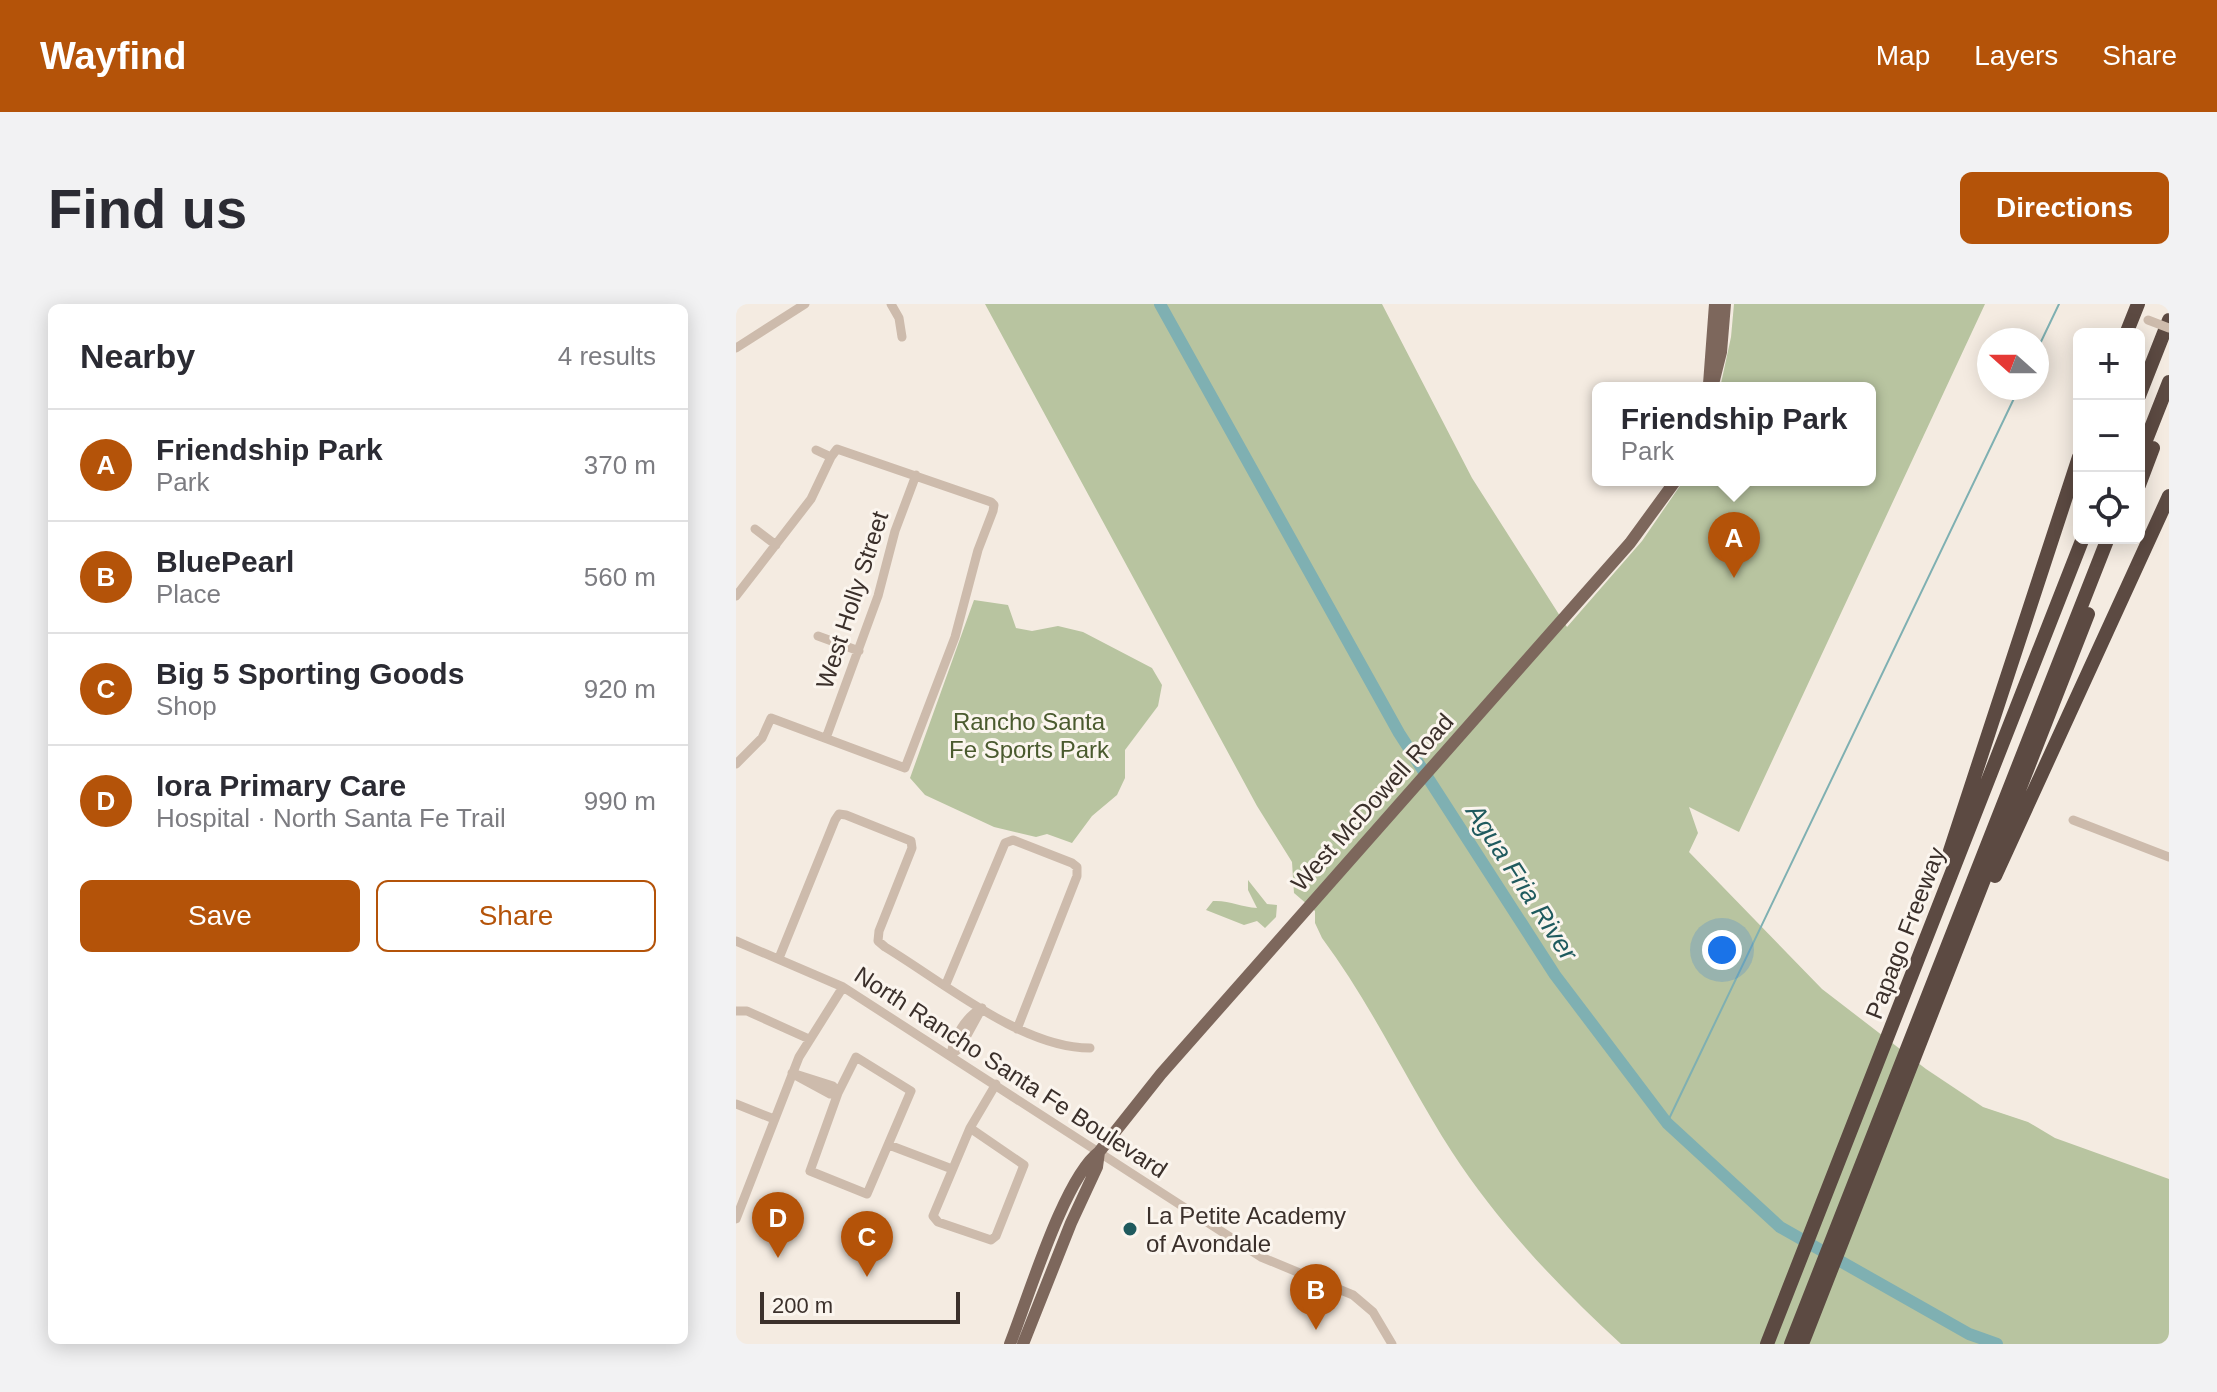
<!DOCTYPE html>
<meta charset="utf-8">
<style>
:root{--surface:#fff;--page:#f2f2f3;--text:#2b2b33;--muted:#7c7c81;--line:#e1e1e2;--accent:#b45309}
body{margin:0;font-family:Helvetica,sans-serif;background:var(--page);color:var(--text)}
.controls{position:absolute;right:24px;top:24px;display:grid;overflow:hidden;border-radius:12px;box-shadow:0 4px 20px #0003}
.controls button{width:72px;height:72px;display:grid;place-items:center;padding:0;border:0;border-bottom:2px solid var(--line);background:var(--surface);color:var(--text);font:40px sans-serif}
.compass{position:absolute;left:1241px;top:24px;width:72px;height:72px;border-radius:50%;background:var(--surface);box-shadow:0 4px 20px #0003;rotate:291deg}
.scale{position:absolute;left:24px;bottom:20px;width:200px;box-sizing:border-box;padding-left:8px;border:4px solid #3b302b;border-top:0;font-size:22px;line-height:28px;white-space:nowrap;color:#3b302b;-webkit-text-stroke:6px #fbf5ee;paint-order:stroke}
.you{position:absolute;left:986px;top:646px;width:28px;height:28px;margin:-20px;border:6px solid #fff;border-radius:50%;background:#1a73e8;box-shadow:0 0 0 12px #1a73e833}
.badge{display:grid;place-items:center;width:52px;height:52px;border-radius:50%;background:var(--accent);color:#fff;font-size:26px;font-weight:700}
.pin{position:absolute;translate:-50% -66px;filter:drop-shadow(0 2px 4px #0008)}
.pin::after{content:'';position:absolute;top:42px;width:28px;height:24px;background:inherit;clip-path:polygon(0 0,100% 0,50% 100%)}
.popup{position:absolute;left:856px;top:78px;width:284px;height:104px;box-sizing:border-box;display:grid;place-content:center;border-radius:12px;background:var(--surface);filter:drop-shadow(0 2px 6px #0005);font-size:26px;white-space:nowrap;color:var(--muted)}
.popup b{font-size:30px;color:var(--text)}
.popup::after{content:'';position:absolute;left:50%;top:100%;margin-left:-16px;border:16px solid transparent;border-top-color:var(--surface)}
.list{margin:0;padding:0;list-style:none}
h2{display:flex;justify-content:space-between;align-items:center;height:104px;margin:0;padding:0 32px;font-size:34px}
h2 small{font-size:26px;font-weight:400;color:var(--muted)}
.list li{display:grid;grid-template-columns:52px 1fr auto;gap:24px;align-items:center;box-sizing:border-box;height:112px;padding:0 32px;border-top:2px solid var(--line)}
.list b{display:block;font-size:30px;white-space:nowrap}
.list p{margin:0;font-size:26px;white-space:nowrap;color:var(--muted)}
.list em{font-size:26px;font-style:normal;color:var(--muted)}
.actions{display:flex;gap:16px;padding:24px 32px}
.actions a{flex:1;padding:18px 0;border:2px solid var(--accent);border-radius:12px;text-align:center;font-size:28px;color:var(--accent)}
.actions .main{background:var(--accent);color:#fff}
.icon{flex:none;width:44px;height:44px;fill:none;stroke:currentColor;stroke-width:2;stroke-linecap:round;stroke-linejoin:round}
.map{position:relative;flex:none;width:1433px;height:1040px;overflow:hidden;border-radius:12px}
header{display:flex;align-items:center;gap:48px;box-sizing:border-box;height:112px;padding:0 40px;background:var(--accent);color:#fff}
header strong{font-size:38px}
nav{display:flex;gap:44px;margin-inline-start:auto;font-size:28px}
.intro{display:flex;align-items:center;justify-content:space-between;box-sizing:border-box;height:192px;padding:0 48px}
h1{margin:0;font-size:56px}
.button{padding:20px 36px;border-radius:12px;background:var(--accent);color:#fff;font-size:28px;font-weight:700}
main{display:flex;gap:48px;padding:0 48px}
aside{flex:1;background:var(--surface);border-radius:12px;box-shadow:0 4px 20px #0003}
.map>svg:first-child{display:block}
.green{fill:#b8c4a0}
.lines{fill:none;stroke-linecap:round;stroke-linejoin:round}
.stream{stroke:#7fb0b2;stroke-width:2}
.river{stroke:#7fb0b2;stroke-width:12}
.minor{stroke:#cdbbac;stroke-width:9}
.major{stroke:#7d675c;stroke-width:12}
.highway{stroke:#5c4a42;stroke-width:14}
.minor-bridge{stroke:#cdbbac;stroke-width:9}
.poi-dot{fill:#1f5a5e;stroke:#fbf5ee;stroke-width:3}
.labels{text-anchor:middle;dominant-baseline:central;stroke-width:6;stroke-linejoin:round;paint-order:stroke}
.street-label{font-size:24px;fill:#3b302b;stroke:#fbf5ee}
.park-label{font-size:24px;fill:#4a5a2e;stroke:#fbf5ee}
.poi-label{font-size:24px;fill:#3b302b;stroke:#fbf5ee;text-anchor:start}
.water-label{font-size:26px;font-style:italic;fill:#1f5a5e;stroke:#fbf5ee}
</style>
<header>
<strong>Wayfind</strong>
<nav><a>Map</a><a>Layers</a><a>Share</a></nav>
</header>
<div class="intro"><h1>Find us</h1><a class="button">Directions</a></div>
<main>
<aside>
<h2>Nearby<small>4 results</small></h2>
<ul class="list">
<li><span class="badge">A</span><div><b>Friendship Park</b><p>Park</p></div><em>370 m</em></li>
<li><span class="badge">B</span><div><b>BluePearl</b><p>Place</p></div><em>560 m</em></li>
<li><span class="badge">C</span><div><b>Big 5 Sporting Goods</b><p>Shop</p></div><em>920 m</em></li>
<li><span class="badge">D</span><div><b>Iora Primary Care</b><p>Hospital · North Santa Fe Trail</p></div><em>990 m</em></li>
</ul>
<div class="actions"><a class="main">Save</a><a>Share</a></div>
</aside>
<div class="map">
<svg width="1433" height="1040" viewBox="0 0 1433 1040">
<rect width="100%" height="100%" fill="#f4ebe1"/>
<path class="green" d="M249,0H646L736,174L831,323L906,237L948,176H1134V84H984L995,33L998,0H1249L1003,528L953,503L962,529L953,548L1086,685L1190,765L1247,803L1292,818L1319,834L1433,875V1040H885C822,982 763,920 716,848C671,778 636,701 586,634L579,619V607L558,589L556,558L521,502Z
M238,296L272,301L280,324L296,327L322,322L347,328L416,364L426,381L422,402L389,446V474L381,491L356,512L336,539L311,530L300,533L258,523L189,491L174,474Z
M512,576L531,600L541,601L540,613L529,624L521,617L508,621L470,606L477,597C493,596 505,603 521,604L512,586Z"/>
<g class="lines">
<path class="stream" d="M1301,46L1323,0
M931,819L1283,84"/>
<path class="river" d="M424,0L663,429L819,671L931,819L1044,923L1233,1030L1261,1040"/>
<path class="minor" d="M155,0L163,14L166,33
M0,44L69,0
M19,225L40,241
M0,292L75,195L95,153
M82,332L123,347
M90,434L142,292L159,227L180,171
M0,460L26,434L35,414L169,464L219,333L242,246L257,207L258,201L255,198L101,145L95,153L80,146
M1337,516L1433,553
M0,637L107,683L525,953L617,991L637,1008L656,1040
M43,654L99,516L103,510L110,511L175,537L176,544L143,627L142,637L149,643C207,678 286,744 354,744
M210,680L269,539L277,536L336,559L341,563V572L281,725
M0,707H11L73,735
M215,751C217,734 230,712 246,704
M215,751L224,744L246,704
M120,753L175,787L131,890L74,867L102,789Z
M56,769L97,782L102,789
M59,771L94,790L102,789
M0,800L38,815
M234,824L288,861L260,932L255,936L202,918L197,912L234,824L260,780
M153,841L216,865
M0,915L63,753L107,683"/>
<path class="major" d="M973,80L979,0
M976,84L985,48L989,0
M274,1040C292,995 328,874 363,848L425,770L894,239L940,176
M287,1040L335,919L361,863L363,848"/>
<path class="highway" d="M1390,30L1402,0
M1403,92L1433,16
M1403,154L1433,78
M1403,181L1417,144
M1214,547L1343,153
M1259,572L1433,192
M1031,1040L1347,234
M1055,1040L1372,234
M1066,1040L1352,310"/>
<path class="minor-bridge" d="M1412,16L1433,24"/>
</g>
<circle class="poi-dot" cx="394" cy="925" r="8"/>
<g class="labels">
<g class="street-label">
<text transform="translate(116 296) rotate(-72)">West Holly Street</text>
<text transform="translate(636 498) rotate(-48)">West McDowell Road</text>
<text transform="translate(1169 629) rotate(-69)">Papago Freeway</text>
<text transform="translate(275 768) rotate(33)">North Rancho Santa Fe Boulevard</text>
</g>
<g class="park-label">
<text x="293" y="417">Rancho Santa<tspan x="293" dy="28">Fe Sports Park</tspan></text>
</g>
<g class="poi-label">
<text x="410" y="911">La Petite Academy<tspan x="410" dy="28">of Avondale</tspan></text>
</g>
<g class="water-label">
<text transform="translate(786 578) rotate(57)">Agua Fria River</text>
</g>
</g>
</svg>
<div class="controls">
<button>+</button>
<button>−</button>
<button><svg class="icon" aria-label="locate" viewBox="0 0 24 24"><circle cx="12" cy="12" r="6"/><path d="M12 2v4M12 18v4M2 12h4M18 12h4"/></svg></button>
</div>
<svg class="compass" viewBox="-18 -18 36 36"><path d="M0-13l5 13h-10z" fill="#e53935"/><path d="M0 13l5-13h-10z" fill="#7c7c81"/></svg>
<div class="scale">200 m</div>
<div class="you"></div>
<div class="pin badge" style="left:998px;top:274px">A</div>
<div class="popup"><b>Friendship Park</b>Park</div>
<div class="pin badge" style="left:580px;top:1026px">B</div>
<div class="pin badge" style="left:131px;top:973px">C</div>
<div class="pin badge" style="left:42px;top:954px">D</div>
</div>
</main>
